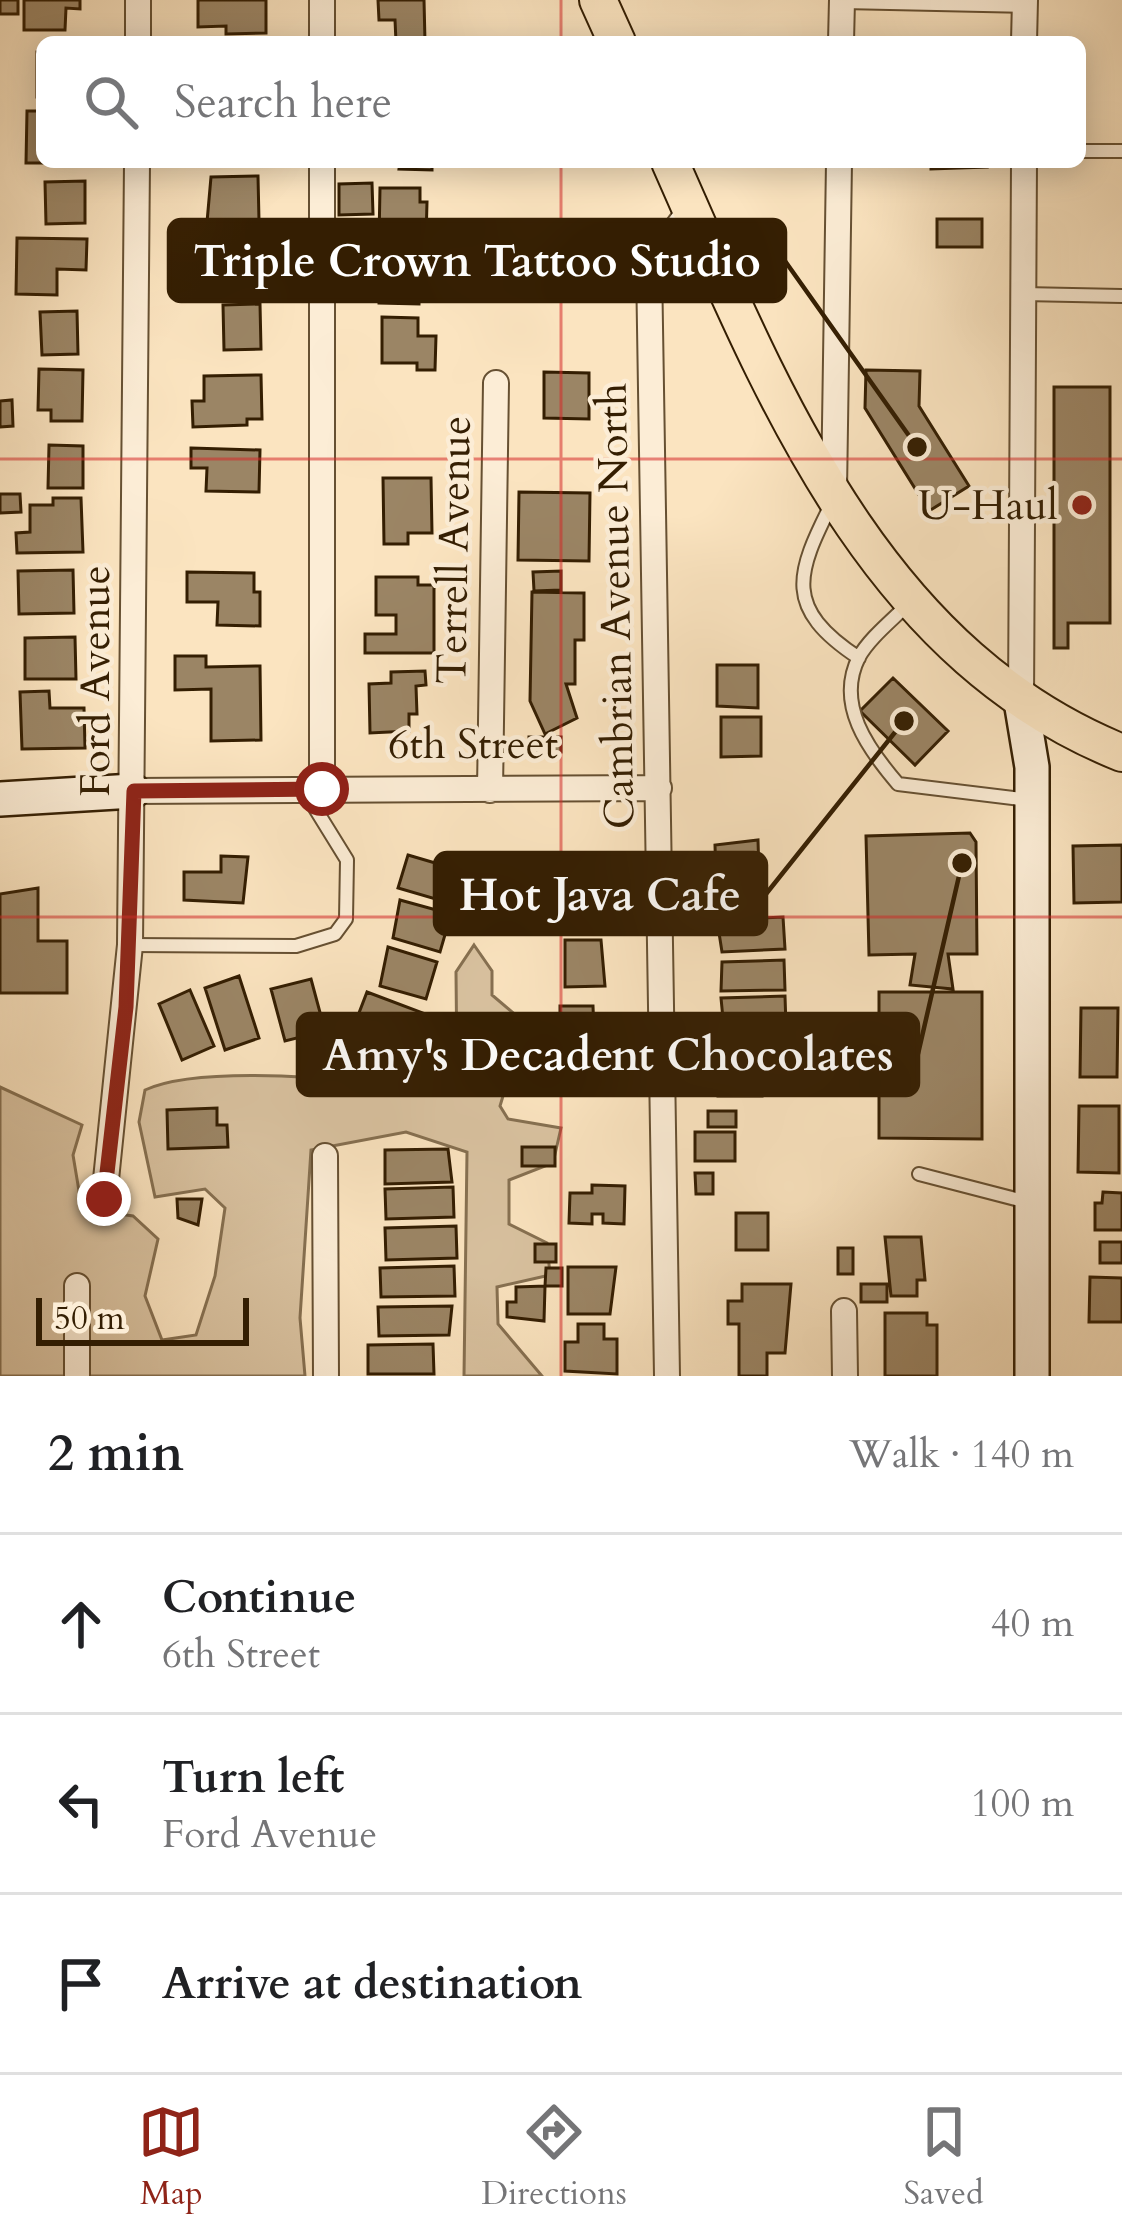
<!DOCTYPE html>
<meta charset="utf-8">
<style>
:root{--surface:#fff;--page:#f6f6f6;--text:#202124;--muted:#757577;--line:#e0e0e0;--accent:#8f2418}
body{margin:0;font-family:Cardo,serif;background:var(--page);color:var(--text)}
.scale{position:absolute;left:36px;bottom:30px;width:213px;box-sizing:border-box;padding-left:12px;border:6px solid #341e02;border-top:0;font-size:33px;line-height:42px;white-space:nowrap;color:#341e02;-webkit-text-stroke:9px #fcedd6;paint-order:stroke}
.stop{position:absolute;width:36px;height:36px;margin:-27px;border:9px solid #8f2418;border-radius:50%;background:#fff}
.stop.end{background:#8f2418;border-color:#fff;box-shadow:0 3px 12px #0008}
.list{margin:0;padding:0;list-style:none}
h2{display:flex;justify-content:space-between;align-items:center;height:156px;margin:0;padding:0 48px;font-size:51px}
h2 small{font-size:39px;font-weight:400;color:var(--muted)}
.list li{display:grid;grid-template-columns:78px 1fr auto;gap:36px;align-items:center;box-sizing:border-box;height:180px;padding:0 48px;border-top:3px solid var(--line)}
.list b{display:block;font-size:45px;white-space:nowrap}
.list p{margin:0;font-size:39px;white-space:nowrap;color:var(--muted)}
.list em{font-size:39px;font-style:normal;color:var(--muted)}
.icon{flex:none;width:66px;height:66px;fill:none;stroke:currentColor;stroke-width:2;stroke-linecap:round;stroke-linejoin:round}
.map{position:relative;flex:none;width:1122px;height:1376px;overflow:hidden}
.search{position:absolute;background:var(--surface);box-shadow:0 6px 30px #0003;left:36px;right:36px;top:36px;height:132px;display:flex;align-items:center;gap:30px;box-sizing:border-box;padding:0 42px;border-radius:18px;color:var(--muted);font-size:45px}
.sheet{height:696px;background:var(--surface)}
nav{display:flex;justify-content:space-around;align-items:center;box-sizing:border-box;height:168px;border-top:3px solid var(--line);background:var(--surface);font-size:33px;color:var(--muted)}
nav a{display:grid;justify-items:center;gap:6px}
nav .on{color:var(--accent)}
.map>svg:first-child{display:block}
.green{fill:#d9c2a0;stroke:#867051;stroke-width:3}
.building{fill:#9b8565;stroke:#341e02;stroke-width:3}
.lines{fill:none;stroke-linecap:round;stroke-linejoin:round}
.lane-casing{stroke:#665032;stroke-width:16}
.street-casing{stroke:#665032;stroke-width:28}
.secondary-casing{stroke:#341e02;stroke-width:38}
.primary-casing{stroke:#341e02;stroke-width:40}
.lane{stroke:#fcedd6;stroke-width:12}
.street{stroke:#fcedd6;stroke-width:24}
.secondary{stroke:#fcedd6;stroke-width:33}
.primary{stroke:#fbe4c0;stroke-width:36}
.route{stroke:#8f2418;stroke-width:15}
.grid{fill:none;stroke:#d62828;stroke-width:3;stroke-opacity:0.55}
.poi-dot{fill:#8f2418;stroke:#fcedd6;stroke-width:4.5}
.labels{text-anchor:middle;dominant-baseline:central;stroke-width:9;stroke-linejoin:round;paint-order:stroke}
.poi-label{font-size:42px;fill:#341e02;stroke:#fcedd6;text-anchor:end}
.street-label{font-size:42px;fill:#341e02;stroke:#fcedd6}
.leader{fill:none;stroke:#341e02;stroke-width:4.5}
.callout-dot{fill:#341e02;stroke:#fcedd6;stroke-width:4.5}
.callout{fill:#341e02;stroke:#341e02;stroke-width:4.5}
.callout-label{font-size:45px;text-anchor:middle;font-weight:bold;fill:#fff}
</style>
<div class="map">
<svg width="1122" height="1376" viewBox="0 0 1122 1376">
<rect width="100%" height="100%" fill="#fbe4c0"/>
<filter id="stains"><feTurbulence type="fractalNoise" baseFrequency=".00167" numOctaves="4"/><feColorMatrix values="0 0 0 0 .2 0 0 0 0 .09 0 0 0 0 .02 0 0 0 .5 -.17"/></filter>
<radialGradient id="worn" r=".72"><stop offset=".6" stop-color="#630" stop-opacity="0"/><stop offset="1" stop-color="#630" stop-opacity=".3"/></radialGradient>
<path class="green" d="M474,945L492,971V995L525,1023L500,1106L508,1119L561,1128L553,1163L509,1180V1224L547,1243L550,1275L497,1287L498,1324L542,1376H464L467,1152L406,1132L311,1150L300,1318L305,1376H0V1087L82,1125L73,1155L82,1209L133,1216L158,1239L145,1296L162,1340L196,1335L215,1276L225,1208L205,1189L155,1197L139,1122L145,1090C205,1062 370,1082 441,1088L457,1071L456,972Z"/>
<path class="building" d="M0,0H18V14H0Z
M24,0H80V9L66,8L65,30H24Z
M198,0H266V33L226,34V26L198,27Z
M378,0H424L425,42H396L395,20H379Z
M37,52H42V97H37Z
M27,111H42V162L69,163H26Z
M400,162H432V170L399,169Z
M931,162H986L987,167L931,169Z
M258,176L259,221L207,222L211,177Z
M85,181V223L46,224L45,182Z
M372,183L373,214L339,215V184Z
M380,188H420V202H427L426,240L379,239Z
M937,219H982V247H937Z
M17,238L87,239L86,270L57,269V295L16,294Z
M379,253L420,254L419,304L379,303Z
M260,304L261,349L224,350L223,305Z
M77,311L78,354L42,355L40,312Z
M382,317L418,318V336H436L435,370H417V363H382Z
M39,369L83,370L82,421H51V410H38Z
M866,370L920,371L919,406L969,486L929,511L865,408Z
M544,372L589,373V419L544,418Z
M261,375L262,419H247V425L193,427L192,401H204V376Z
M1054,387H1110V623H1068V648H1054Z
M12,400L13,426L0,427V401Z
M49,445L83,446V488H48Z
M191,448L260,450L259,492L206,491L207,468H191Z
M383,478H431L432,533H408V544H384Z
M519,492L590,493L589,561L518,560Z
M0,494H20L21,512L0,513Z
M53,498H81L83,552L17,553L16,533L30,532V505H53Z
M73,570L74,613L19,614L18,571Z
M561,571V590L534,591L533,572Z
M187,572L254,573V592H260V626L217,625L218,602H187Z
M376,577H418V585H434V653H365V634H396V615H376Z
M532,592L584,593V640H575V684H566L577,718L545,734L530,701Z
M75,637L76,679H25V638Z
M175,656H206V667L260,666L261,740L211,741V689L175,690Z
M717,665H758V708L717,706Z
M425,671L426,685L416,686L417,714H409V731L370,733L369,684L391,683V672Z
M893,678L948,731L915,765L860,711Z
M49,691L50,708H84L85,748L22,749L20,692Z
M721,717H761V756L721,757Z
M529,737H561V752L529,753Z
M970,833L976,842L977,954H948L953,989L910,985L915,954L869,955L866,836Z
M758,840L760,910L717,912L715,845Z
M1122,845V902L1074,903L1073,846Z
M408,855L466,872L456,905L398,888Z
M221,856L248,857L243,903L184,900V872H221Z
M38,888V941H67V993H0V894Z
M400,900L451,914L440,952L393,938Z
M783,917L785,949L722,952L717,920Z
M565,940H601L605,986L565,987Z
M388,947L437,962L426,999L380,986Z
M784,960L785,990L721,991L722,962Z
M239,976L259,1038L225,1050L205,988Z
M311,979L325,1031L285,1041L271,989Z
M190,990L214,1046L182,1060L159,1004Z
M367,992L423,1013L410,1047L354,1026Z
M879,992H982V1139L879,1138Z
M785,996L786,1026L724,1029L721,998Z
M560,1006H593L596,1086H562V1070L540,1069V1047H560Z
M1081,1008H1118L1117,1077H1080Z
M748,1053H761L762,1096H718V1062H748Z
M1079,1106H1119V1173L1078,1172Z
M217,1108V1125H227L228,1147L168,1149L167,1110Z
M708,1111H736V1127H708Z
M695,1132H735V1161H695Z
M522,1147H555V1166H522Z
M448,1149L452,1182L385,1184V1150Z
M695,1173H713V1194H696Z
M592,1185L625,1186L624,1224L603,1223V1214H592V1224L569,1223L570,1193H592Z
M453,1187L454,1217L386,1219L385,1189Z
M1103,1192L1122,1193V1230H1095V1203H1102Z
M177,1199H202L198,1225L178,1218Z
M736,1213H768V1250H736Z
M456,1226L457,1258L386,1260L385,1228Z
M885,1237H921L925,1280H917V1296H891Z
M1100,1242H1122V1263H1100Z
M535,1244H556V1262H535Z
M838,1248H853V1274H838Z
M454,1266L455,1296L381,1297L380,1268Z
M568,1267H616L610,1314H568Z
M546,1268H562V1286H545Z
M1090,1277L1122,1278V1322H1089Z
M742,1284H791L785,1353H767V1376H739V1324H728V1301H742Z
M861,1284H887V1302H861Z
M545,1286L544,1321L507,1317V1302H516V1287Z
M452,1306L449,1335L379,1336L378,1307Z
M885,1313H927V1325H937V1376H885Z
M578,1324H604V1339H617V1374L565,1371V1342H578Z
M433,1344L434,1374H368V1345Z"/>
<g class="lines">
<defs>
<path id="lane" d="M843,2L1025,6
M1080,151H1122
M1023,294L1122,296
M832,503C796,574 783,608 859,658
M911,601C895,618 870,637 859,657C835,704 868,749 898,784L1029,800
M130,945L296,946L335,934L346,919L347,860L305,792
M919,1174L1031,1203"/>
<path id="street" d="M322,0V42
M138,42V0
M841,42L842,0
M1024,42L1025,0
M834,491L839,162
M1021,701L1024,162
M322,789V162
M490,790L496,383
M133,791L659,788
M325,1156L326,1376
M104,1199L130,945L137,162
M77,1286V1376
M844,1311L845,1376
M667,1376L649,265L691,209"/>
<path id="secondary" d="M1021,701L1032,767V1376
M0,799L133,791"/>
<path id="primary" d="M598,0L617,42
M670,162C771,390 873,653 1122,753"/>
</defs>
<use href="#lane" class="lane-casing"/>
<use href="#street" class="street-casing"/>
<use href="#secondary" class="secondary-casing"/>
<use href="#primary" class="primary-casing"/>
<use href="#lane" class="lane"/>
<use href="#street" class="street"/>
<use href="#secondary" class="secondary"/>
<use href="#primary" class="primary"/>
</g>
<g class="lines">
<path class="route" d="M104,1199L126,1007L134,791L322,789"/>
</g>
<path class="grid" d="M561,0V42M561,162V1376M0,459H1122M0,917H1122"/>
<circle class="poi-dot" cx="1082" cy="505" r="12"/>
<g class="labels">
<g class="poi-label">
<text x="1058" y="505">U-Haul</text>
</g>
<g class="street-label">
<text transform="translate(454 550) rotate(-89)">Terrell Avenue</text>
<text transform="translate(616 606) rotate(-91)">Cambrian Avenue North</text>
<text transform="translate(95 681) rotate(-90)">Ford Avenue</text>
<text x="473" y="744">6th Street</text>
</g>
</g>
<path class="leader" d="M917 447L785 261M904 721L766 894M962 863L918 1054"/>
<g class="callout-dot">
<circle cx="917" cy="447" r="12"/>
<circle cx="904" cy="721" r="12"/>
<circle cx="962" cy="863" r="12"/>
</g>
<g class="callout">
<rect x="169" y="220" width="616" height="81" rx="12"/>
<rect x="435" y="853" width="331" height="81" rx="12"/>
<rect x="298" y="1014" width="620" height="81" rx="12"/>
</g>
<g class="callout-label">
<text x="477" y="276">Triple Crown Tattoo Studio</text>
<text x="600" y="910">Hot Java Cafe</text>
<text x="608" y="1070">Amy's Decadent Chocolates</text>
</g>
<rect width="100%" height="100%" filter="url(#stains)"/>
<rect width="100%" height="100%" fill="url(#worn)"/>
</svg>
<div class="scale">50 m</div>
<div class="stop" style="left:322px;top:789px"></div>
<div class="stop end" style="left:104px;top:1199px"></div>
<div class="search"><svg class="icon" aria-label="search" viewBox="0 0 24 24"><circle cx="10" cy="10" r="6"/><path d="M15 15l6 6"/></svg>Search here</div>
</div>
<section class="sheet">
<h2>2 min<small>Walk · 140 m</small></h2>
<ul class="list">
<li><svg class="icon" aria-label="ahead" viewBox="0 0 24 24"><path d="M12 20V5M6 11l6-6 6 6"/></svg><div><b>Continue</b><p>6th Street</p></div><em>40 m</em></li>
<li><svg class="icon" aria-label="left" viewBox="0 0 24 24"><path d="M17 20v-9H6M10 6l-5 5 5 5"/></svg><div><b>Turn left</b><p>Ford Avenue</p></div><em>100 m</em></li>
<li><svg class="icon" aria-label="arrive" viewBox="0 0 24 24"><path d="M6 21V4h12l-3 4 3 4H6"/></svg><div><b>Arrive at destination</b></div></li>
</ul>
</section>
<nav>
<a class="on"><svg class="icon" aria-label="map" viewBox="0 0 24 24"><path d="M3 6l6-2 6 2 6-2v14l-6 2-6-2-6 2zM9 4v14M15 6v14"/></svg>Map</a>
<a><svg class="icon" aria-label="directions" viewBox="0 0 24 24"><path d="M12 3l9 9-9 9-9-9zM9 14v-3h6M13 9l2 2-2 2"/></svg>Directions</a>
<a><svg class="icon" aria-label="saved" viewBox="0 0 24 24"><path d="M7 4h10v16l-5-4-5 4z"/></svg>Saved</a>
</nav>
